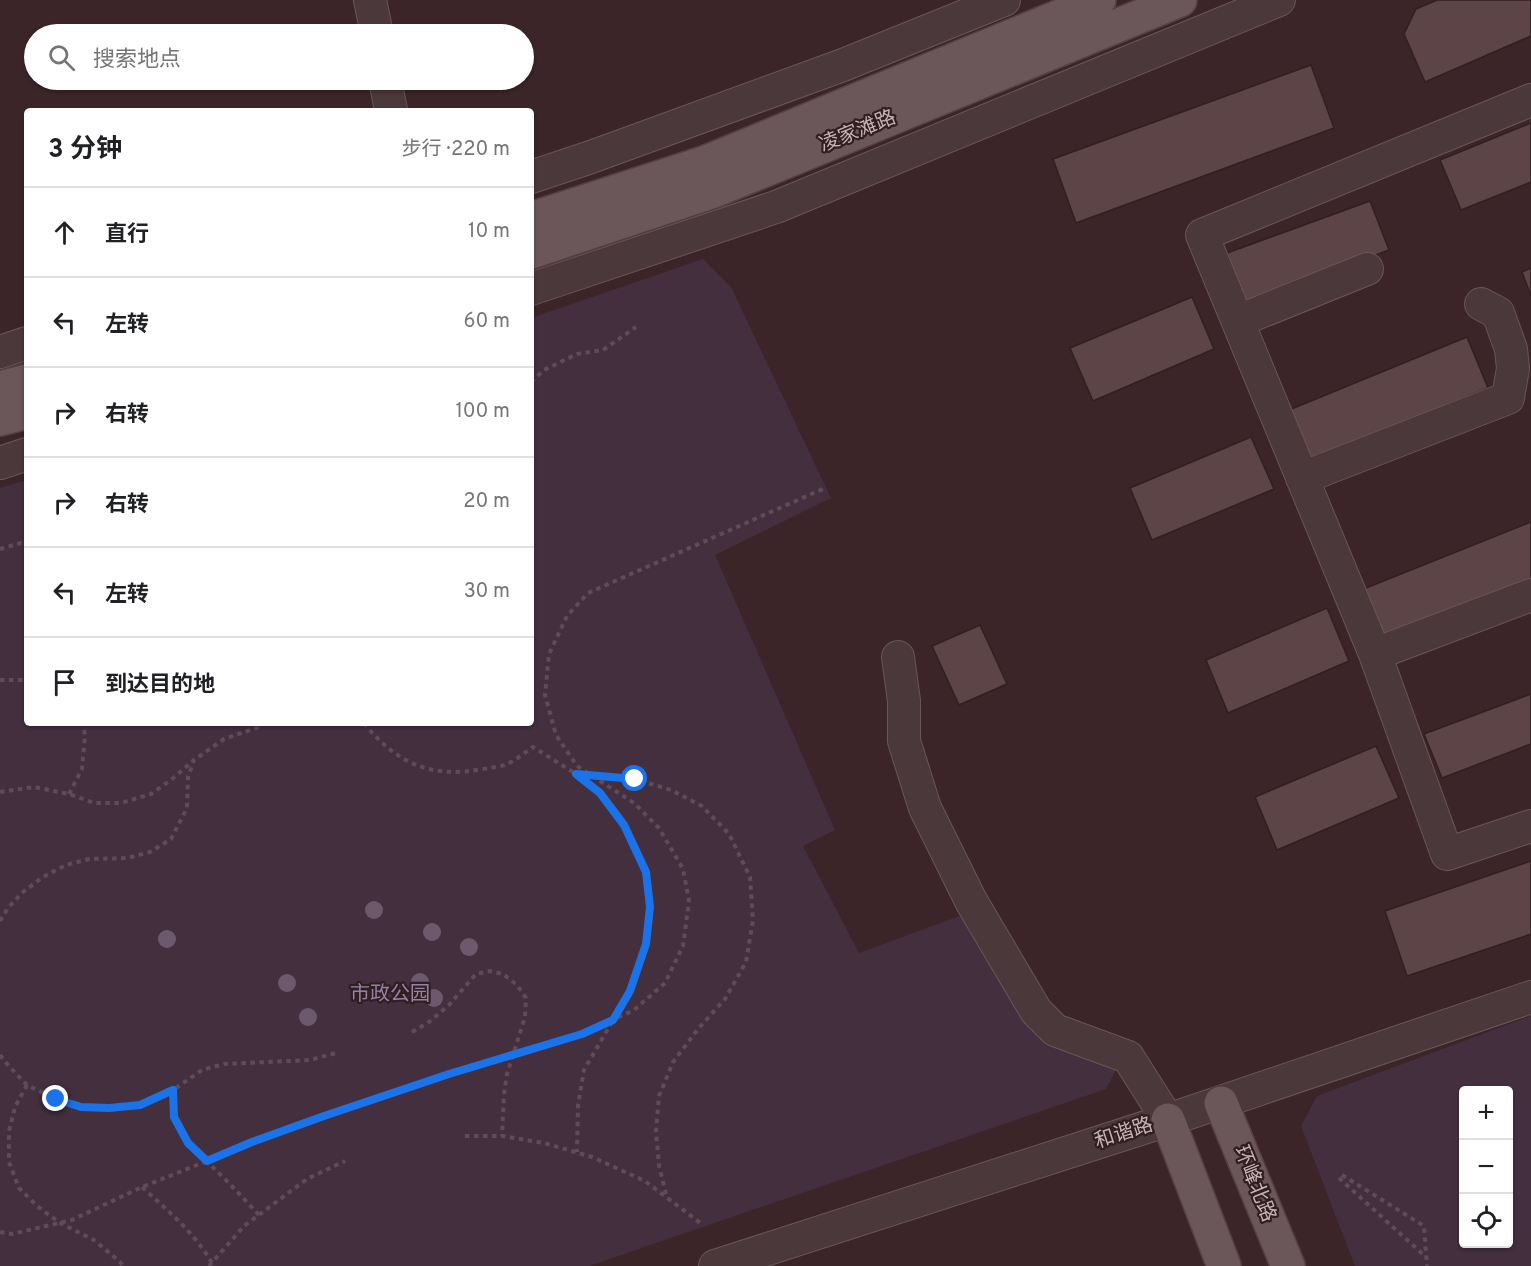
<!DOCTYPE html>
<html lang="zh">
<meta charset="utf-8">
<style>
:root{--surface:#fff;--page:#f6f6f6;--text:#202124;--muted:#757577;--line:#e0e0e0}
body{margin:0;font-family:Overpass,"Noto Sans SC",sans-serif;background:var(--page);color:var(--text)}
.controls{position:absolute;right:18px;bottom:18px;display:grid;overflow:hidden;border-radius:6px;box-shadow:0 2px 4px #0004}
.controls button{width:54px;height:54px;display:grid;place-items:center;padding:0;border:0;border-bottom:2px solid var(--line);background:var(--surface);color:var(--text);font:30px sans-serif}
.stop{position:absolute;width:18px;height:18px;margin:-14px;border:4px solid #1a73e8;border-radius:50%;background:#fff}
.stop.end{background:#1a73e8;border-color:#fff;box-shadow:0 2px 6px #0008}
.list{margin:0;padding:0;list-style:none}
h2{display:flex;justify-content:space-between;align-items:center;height:78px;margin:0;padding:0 24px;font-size:26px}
h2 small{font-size:20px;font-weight:400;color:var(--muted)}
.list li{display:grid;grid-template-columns:39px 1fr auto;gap:18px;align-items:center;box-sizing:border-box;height:90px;padding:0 24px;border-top:2px solid var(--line)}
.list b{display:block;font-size:22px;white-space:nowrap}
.list em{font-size:20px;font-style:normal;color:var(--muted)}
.icon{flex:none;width:33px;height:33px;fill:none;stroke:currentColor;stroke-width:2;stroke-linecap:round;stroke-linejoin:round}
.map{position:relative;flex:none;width:1531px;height:1266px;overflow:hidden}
.search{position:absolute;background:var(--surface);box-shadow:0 2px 4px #0004;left:24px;top:24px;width:510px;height:66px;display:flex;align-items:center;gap:15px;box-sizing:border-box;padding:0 21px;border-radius:33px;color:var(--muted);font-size:22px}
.panel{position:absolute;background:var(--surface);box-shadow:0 2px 4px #0004;left:24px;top:108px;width:510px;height:618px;border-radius:6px}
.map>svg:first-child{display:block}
.green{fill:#442f3f;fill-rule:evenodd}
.building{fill:#5c4447;stroke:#321f22;stroke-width:1.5}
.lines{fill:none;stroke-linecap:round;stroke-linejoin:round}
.minor-casing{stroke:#695659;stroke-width:34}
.major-casing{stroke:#544144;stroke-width:36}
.path{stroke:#5f4c58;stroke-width:4;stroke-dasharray:4.5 4.5;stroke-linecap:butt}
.minor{stroke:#4b383b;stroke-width:32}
.major{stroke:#6b5659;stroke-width:33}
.tree{fill:#6c596d}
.route{stroke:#1a73e8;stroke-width:8}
.labels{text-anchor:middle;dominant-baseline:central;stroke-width:4.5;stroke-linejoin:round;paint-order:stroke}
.street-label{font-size:20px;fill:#c6b4b6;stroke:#301e20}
.park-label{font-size:20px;fill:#9583a6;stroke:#301e20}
</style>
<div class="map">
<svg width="1531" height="1266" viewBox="0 0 1531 1266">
<rect width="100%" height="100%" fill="#3b2528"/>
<path class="green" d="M703,259L731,287L831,498L715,555L835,830L803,846L859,953L965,914L1041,1036L1122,1058L1106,1089L589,1266H0V488L27,480V723H531V318Z
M1531,1016V1266H1355L1301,1126L1317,1096ZM1508,1090V1244H1464V1090Z"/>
<path class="building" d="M1437,0H1531V36L1425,82L1404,34L1416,9Z
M1311,65L1334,128L1076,223L1053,159Z
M1531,123V182L1461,210L1440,160Z
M1370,201L1389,250L1246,303L1227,253Z
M1531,268V296L1522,272Z
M1192,297L1214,349L1093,401L1070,348Z
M1467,337L1488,388L1310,461L1289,410Z
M1251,437L1274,489L1152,540L1130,488Z
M1531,522V581L1382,641L1361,590Z
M1327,608L1349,661L1228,713L1206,660Z
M980,625L1007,684L959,705L932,646Z
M1531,694V744L1442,778L1424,734Z
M1376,746L1399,798L1277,850L1255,797Z
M1531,861V934L1407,976L1385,911Z"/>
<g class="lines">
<defs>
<path id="minor" d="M370,0L377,34
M385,80L391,110
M1531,100L1202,235L1375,654L1447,854L1531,826
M531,177L591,157L843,65L1004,0
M531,289L776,207L1279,0
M1238,321L1367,269
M0,352L27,343
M0,463L27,454
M1302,478L1508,398L1513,368L1511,349L1498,313L1481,304
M1375,654L1531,595
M898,657L904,701V741L925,808L971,901L1036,1011L1055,1030L1128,1057L1168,1120
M715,1266L1168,1120L1531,997"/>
<path id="major" d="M531,219L704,163L1099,0
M531,252L714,191L1180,0
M0,388L27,381
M0,419L27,412
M1221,1103L1288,1266
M1168,1120L1224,1266"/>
</defs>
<use href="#minor" class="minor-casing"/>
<use href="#major" class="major-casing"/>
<path class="path" d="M531,382L544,370L577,354L603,350L636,327
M0,549L21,543H27
M0,680H27
M364,723C396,763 431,779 482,769C490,768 498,767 505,765C515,761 524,753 533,747L576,774L599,793L624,825L646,872L650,907L646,944L630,991L584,1070L578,1105L577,1152
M578,774L635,779L671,790L702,806L729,834L750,877L753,920L746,962L725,999L698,1029L673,1062L659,1096L656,1131L659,1166L667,1198
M0,792L34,787L69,794L94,803H121L151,794L172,779L194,760
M69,794L82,769L85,735L83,723
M0,921L8,908L23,892L43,877L66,865L89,859L127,858L150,852L171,839L187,808L188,777L194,760L224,739L262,726
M412,1032L429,1022L449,1005L476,974L490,971L503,974L517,985L526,998L525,1017L507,1074L504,1094L502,1136
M0,1055L7,1064L27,1085L56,1099L81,1108H109L140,1105L173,1090L202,1070L224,1064L310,1060L336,1053
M27,1085L15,1107L9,1131V1162L19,1188L37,1206L60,1223L94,1240L120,1262L123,1266
M173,1090L174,1117L188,1143L230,1184L259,1215
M465,1136H502L544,1143L592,1157L645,1181L703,1225
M1342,1175L1424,1226L1427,1266
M1339,1178L1427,1258
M142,1187C169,1212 193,1231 212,1263
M0,1232L12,1234L72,1220L142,1187L207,1161L252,1142L324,1116L449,1074L582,1034L634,1010L665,983L683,946L689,901L683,869L659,828L634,803L577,766L556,735L545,695L549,654L567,616L588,593L825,488
M209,1266L244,1226L307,1179L345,1161"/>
<use href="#minor" class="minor"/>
<use href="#major" class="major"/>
</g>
<g class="tree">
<circle cx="374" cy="910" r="9"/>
<circle cx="432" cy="932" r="9"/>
<circle cx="167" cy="939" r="9"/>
<circle cx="469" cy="947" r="9"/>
<circle cx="420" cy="982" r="9"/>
<circle cx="287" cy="983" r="9"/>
<circle cx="434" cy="998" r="9"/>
<circle cx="308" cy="1017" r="9"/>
</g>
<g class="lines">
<path class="route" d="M56,1099L81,1107L109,1108L140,1105L173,1090L174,1117L188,1143L207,1161L252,1142L324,1116L449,1074L582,1034L613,1020L630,991L646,944L650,907L646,872L624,825L600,793L576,774L635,779"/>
</g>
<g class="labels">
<g class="street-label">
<text transform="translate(858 132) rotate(-22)">凌家滩路</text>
<text transform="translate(1124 1134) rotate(-18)">和谐路</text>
<text transform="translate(1254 1184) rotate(68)">环峰北路</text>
</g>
<g class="park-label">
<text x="390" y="995">市政公园</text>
</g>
</g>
</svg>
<div class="controls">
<button>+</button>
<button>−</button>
<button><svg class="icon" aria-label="locate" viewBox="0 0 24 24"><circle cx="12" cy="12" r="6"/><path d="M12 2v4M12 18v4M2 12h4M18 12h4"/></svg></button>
</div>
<div class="stop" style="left:635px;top:779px"></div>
<div class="stop end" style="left:56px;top:1099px"></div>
<div class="search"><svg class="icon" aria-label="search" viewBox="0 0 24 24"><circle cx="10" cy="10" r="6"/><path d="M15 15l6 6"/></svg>搜索地点</div>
<section class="panel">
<h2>3 分钟<small>步行 · 220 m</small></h2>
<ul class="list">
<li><svg class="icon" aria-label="ahead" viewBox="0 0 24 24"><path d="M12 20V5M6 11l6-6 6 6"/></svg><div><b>直行</b></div><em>10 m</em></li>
<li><svg class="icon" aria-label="left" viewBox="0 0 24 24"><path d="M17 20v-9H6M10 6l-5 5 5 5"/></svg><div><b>左转</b></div><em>60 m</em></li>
<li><svg class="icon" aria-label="right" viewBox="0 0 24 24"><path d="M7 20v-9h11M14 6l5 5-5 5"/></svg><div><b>右转</b></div><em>100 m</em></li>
<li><svg class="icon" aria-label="right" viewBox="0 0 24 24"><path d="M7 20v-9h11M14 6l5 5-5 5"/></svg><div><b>右转</b></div><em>20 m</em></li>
<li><svg class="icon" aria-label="left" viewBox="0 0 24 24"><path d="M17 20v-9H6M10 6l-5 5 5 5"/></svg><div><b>左转</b></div><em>30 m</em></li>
<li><svg class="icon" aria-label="arrive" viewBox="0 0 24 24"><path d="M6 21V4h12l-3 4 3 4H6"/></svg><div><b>到达目的地</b></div></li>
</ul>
</section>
</div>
